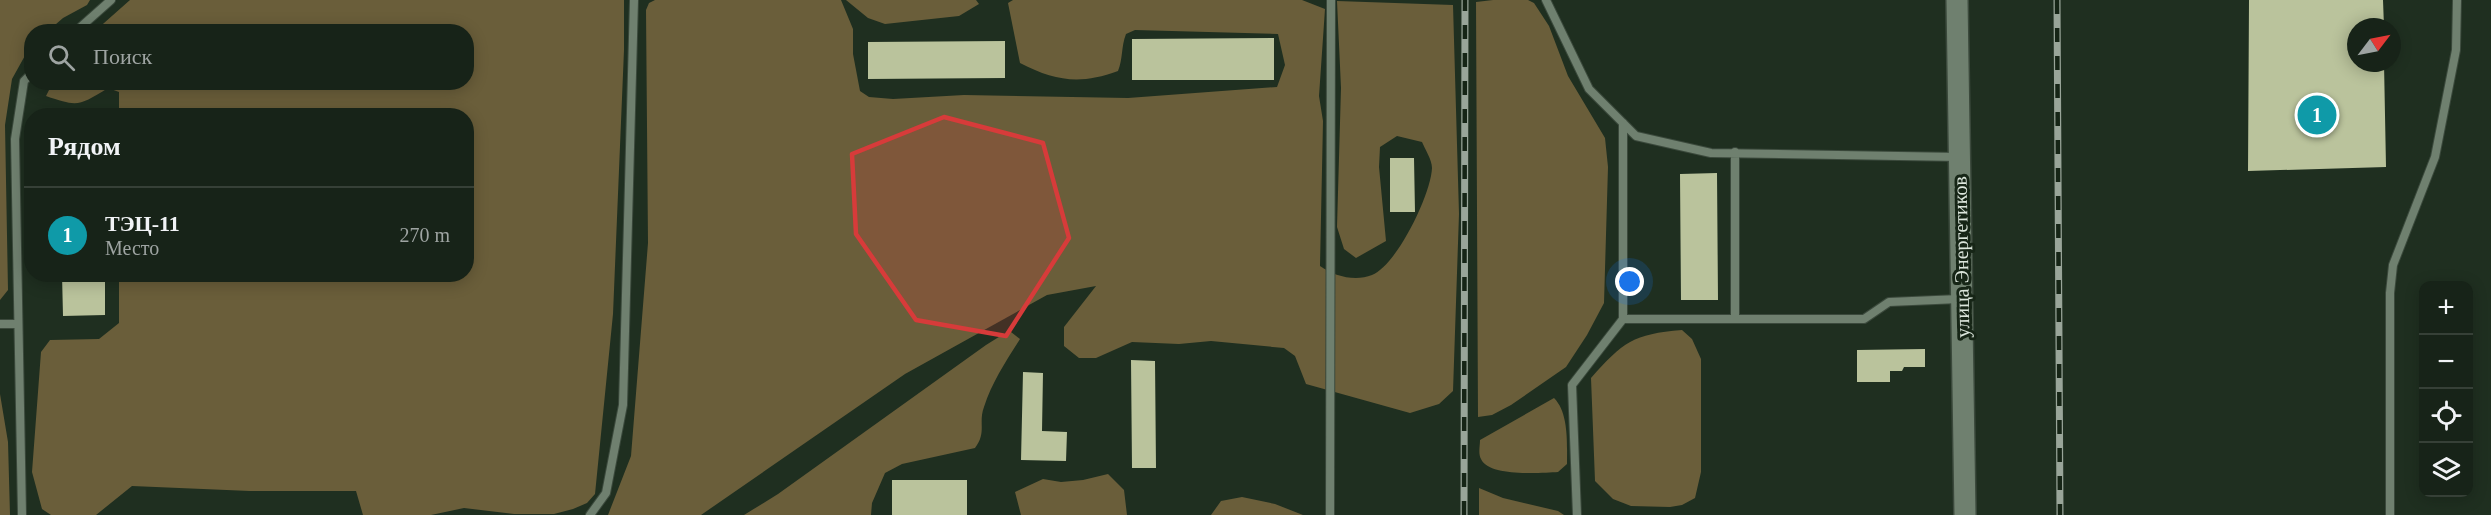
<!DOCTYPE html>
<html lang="ru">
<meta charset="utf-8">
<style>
:root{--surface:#172318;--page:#242f25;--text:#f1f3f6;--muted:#9ea4a2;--line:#364037;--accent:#1a73e8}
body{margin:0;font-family:Georgia,serif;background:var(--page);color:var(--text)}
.controls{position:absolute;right:18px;bottom:18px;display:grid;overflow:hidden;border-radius:12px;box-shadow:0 3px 15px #0003}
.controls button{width:54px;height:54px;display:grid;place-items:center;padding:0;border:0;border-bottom:2px solid var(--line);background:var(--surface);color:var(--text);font:30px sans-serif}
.compass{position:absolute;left:2347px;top:18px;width:54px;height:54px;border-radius:50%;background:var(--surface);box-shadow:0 3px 15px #0003;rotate:58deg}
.you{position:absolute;left:1630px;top:282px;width:21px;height:21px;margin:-15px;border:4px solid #fff;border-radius:50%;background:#1a73e8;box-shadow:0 0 0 9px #1a73e833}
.badge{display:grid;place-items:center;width:39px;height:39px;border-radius:50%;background:var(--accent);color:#fff;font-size:20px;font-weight:700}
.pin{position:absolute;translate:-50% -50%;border:3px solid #fff;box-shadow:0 2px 6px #0006}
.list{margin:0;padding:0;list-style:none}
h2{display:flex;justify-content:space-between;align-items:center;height:78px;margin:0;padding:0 24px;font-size:26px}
h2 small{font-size:20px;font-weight:400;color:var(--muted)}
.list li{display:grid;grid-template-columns:39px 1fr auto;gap:18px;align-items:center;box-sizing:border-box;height:96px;padding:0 24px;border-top:2px solid var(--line)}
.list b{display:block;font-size:22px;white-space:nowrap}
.list p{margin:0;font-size:20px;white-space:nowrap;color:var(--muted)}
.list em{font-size:20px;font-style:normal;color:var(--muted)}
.icon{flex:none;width:33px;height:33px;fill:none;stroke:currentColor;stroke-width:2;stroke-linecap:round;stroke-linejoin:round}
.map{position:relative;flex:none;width:2491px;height:515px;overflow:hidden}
.search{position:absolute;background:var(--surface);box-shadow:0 3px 15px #0003;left:24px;top:24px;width:450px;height:66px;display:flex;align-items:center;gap:15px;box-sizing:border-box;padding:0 21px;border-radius:24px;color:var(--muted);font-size:22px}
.panel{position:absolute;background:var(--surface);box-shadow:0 3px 15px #0003;left:24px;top:108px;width:450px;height:174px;border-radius:24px}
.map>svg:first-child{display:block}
.forest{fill:#6a5e3a}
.building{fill:#bac39c}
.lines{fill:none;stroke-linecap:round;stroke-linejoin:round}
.lane-casing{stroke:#3b493c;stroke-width:10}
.secondary-casing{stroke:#3b493c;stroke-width:24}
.lane{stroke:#6f806f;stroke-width:8}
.secondary{stroke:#6f806f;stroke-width:21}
.rail-casing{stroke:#99a599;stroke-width:7}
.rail{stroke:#162516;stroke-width:4.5;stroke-dasharray:14;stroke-linecap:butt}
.marked{fill:#d73b3a;fill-opacity:0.2;stroke:#d73b3a;stroke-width:4.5;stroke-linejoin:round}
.labels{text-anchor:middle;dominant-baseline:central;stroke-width:6;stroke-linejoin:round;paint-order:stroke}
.street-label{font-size:20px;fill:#dce6dc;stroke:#162516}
</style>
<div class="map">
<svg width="2491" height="515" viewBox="0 0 2491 515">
<rect width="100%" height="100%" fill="#1f2f20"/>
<path class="forest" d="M0,0H90L87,5L63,18L48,31L32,32L31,47L27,52L12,79L5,125L8,290L0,300Z
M130,0H624V50L613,314L595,494L587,503L573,509L554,514H514L464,508L431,515H363L356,491H250L132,486L96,515H51L42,509L32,472L41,352L50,340L99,339L119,323V275L466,274V116H119V92L108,88C79,106 78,107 46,96L53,82H466V32L95,31Z
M655,0H841L853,29V54L860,91L869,97L893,99L964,95L1128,98L1277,87L1285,65L1278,34L1135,30L1126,34C1121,47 1123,59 1118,71C1080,85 1055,81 1020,63L1008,3L1013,0H1302L1325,9L1319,96L1323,121L1320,266C1334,276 1355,282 1372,275C1397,265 1431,194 1432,168C1432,160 1425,149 1422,142L1397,136L1380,147L1379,167L1386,241L1356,258L1344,249L1337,227L1341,88L1337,1L1453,5L1459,214L1453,391L1439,404L1410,413L1306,384L1295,356L1284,348L1211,341L1179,344L1132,342L1096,358H1079L1064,346V327L1096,286L1047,295L905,374L701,515H608L631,456L648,243L646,10L649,3Z
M846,0H976L979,4L959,16L885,24L868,18Z
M1493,0H1528L1534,3L1549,26L1568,76L1605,138L1608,167L1604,303L1587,335L1566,367L1511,405L1492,415L1478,417L1476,2Z
M1682,330L1692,339L1701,359V472L1695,498L1682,505L1670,507L1631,506L1613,499L1595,481L1591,378C1623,342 1633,334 1682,330Z
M1011,332L1020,339C1006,361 992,382 984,407C978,423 987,432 975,448L902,464L885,473L872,503L871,515H744L778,494L986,345L1002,335Z
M0,394L8,442L10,515H0Z
M1554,398C1569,413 1567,444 1567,464L1558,472C1540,473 1489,477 1481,459C1478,454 1480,446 1480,440Z
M1108,474L1124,490L1127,515H1021L1015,492L1043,479L1061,482L1083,480Z
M1479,488L1503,498L1558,511L1564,515H1479Z
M1242,497L1275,504L1303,515H1211L1221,501Z"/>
<path class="building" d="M2249,0H2383L2384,27H2356V63H2384L2386,167L2248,171Z
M1274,38V80H1132V39Z
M1005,41V78L868,79V42Z
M1390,158H1414L1415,212H1390Z
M1717,173L1718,300H1681L1680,174Z
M62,274H105V315L63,316Z
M1925,349V367H1904L1902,371H1890V382H1857V350Z
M1131,360L1155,361L1156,468H1132Z
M1023,372L1043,373L1042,431L1067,432L1066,461L1021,460Z
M892,480H967V515H892Z"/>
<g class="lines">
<defs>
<path id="lane" d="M1546,0L1589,89L1636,136L1711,153L1959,157
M75,32L111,0
M1623,123V319
M1735,152V319
M0,324H18
M22,515L15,139L24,81L32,73
M590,515L606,493L623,405L634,0
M1330,515L1331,0
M1577,515L1572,385L1623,319H1864L1889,302L1959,299
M2390,515V293L2393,265L2435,157L2456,50L2457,0"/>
<path id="secondary" d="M1957,0L1965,515"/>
</defs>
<use href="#lane" class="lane-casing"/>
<use href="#secondary" class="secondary-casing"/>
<use href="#lane" class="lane"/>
<use href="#secondary" class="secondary"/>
<defs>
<path id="rail" d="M2057,0L2060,515
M1464,515L1465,0"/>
</defs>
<use href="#rail" class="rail-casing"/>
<use href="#rail" class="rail"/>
</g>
<path class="marked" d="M944,117L1043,143L1069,238L1006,336L916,320L856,234L852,154Z"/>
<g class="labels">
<g class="street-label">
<text transform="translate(1961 257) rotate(-91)">улица Энергетиков</text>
</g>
</g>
</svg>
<div class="controls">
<button>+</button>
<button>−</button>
<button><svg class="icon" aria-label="locate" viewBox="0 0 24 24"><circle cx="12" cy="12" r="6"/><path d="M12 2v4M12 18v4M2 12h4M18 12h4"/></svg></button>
<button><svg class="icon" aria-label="layers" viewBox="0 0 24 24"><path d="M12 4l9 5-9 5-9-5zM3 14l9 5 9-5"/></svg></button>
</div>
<svg class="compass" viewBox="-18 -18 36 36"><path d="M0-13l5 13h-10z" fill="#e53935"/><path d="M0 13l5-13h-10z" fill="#9ea4a2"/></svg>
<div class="you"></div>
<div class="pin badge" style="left:2317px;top:115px;background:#0f9aa8">1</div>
<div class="search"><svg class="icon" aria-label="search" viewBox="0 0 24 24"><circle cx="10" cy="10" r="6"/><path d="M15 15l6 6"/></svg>Поиск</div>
<section class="panel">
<h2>Рядом<small></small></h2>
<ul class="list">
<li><span class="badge" style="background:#0f9aa8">1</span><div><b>ТЭЦ-11</b><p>Место</p></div><em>270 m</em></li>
</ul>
</section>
</div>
